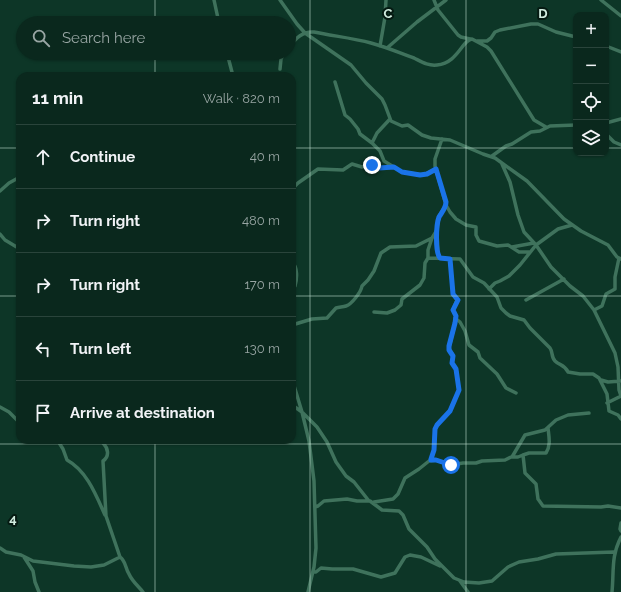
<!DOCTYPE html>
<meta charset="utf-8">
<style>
:root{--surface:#0a281d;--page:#18342a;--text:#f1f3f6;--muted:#99a6a4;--line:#2a443b}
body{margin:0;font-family:Raleway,sans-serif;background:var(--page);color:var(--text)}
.controls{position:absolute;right:12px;top:12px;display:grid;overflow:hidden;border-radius:8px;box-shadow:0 1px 3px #0004}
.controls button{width:36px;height:36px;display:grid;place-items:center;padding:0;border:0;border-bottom:1px solid var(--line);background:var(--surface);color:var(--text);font:20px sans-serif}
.stop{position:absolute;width:12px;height:12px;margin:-9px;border:3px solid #1a73e8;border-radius:50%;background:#fff}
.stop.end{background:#1a73e8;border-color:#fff;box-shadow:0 1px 4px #0008}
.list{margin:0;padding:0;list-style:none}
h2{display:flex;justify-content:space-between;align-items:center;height:52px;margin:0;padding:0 16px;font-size:17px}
h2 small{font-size:13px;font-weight:400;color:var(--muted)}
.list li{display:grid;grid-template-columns:26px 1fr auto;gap:12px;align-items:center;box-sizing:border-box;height:64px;padding:0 16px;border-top:1px solid var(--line)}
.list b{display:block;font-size:15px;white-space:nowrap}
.list em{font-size:13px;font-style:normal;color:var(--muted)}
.icon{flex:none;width:22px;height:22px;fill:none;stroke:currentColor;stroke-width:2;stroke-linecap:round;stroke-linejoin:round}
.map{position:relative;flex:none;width:621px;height:592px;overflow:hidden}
.search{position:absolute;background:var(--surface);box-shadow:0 1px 3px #0004;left:16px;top:16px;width:280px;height:44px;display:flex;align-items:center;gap:10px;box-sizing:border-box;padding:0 14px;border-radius:22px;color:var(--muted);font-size:15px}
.panel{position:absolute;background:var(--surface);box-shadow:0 1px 3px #0004;left:16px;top:72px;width:280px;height:372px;border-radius:12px}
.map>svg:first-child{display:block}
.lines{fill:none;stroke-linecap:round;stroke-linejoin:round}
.minor{stroke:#3f725c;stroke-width:3.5}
.route{stroke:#1a73e8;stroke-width:5}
.grid{fill:none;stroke:#d1ecdf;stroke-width:1;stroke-opacity:0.55}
.grid-label{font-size:13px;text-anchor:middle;font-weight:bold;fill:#d1ecdf;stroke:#051a12;stroke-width:4;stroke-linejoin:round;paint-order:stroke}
</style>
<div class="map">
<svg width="621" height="592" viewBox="0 0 621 592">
<rect width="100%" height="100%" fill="#0d3627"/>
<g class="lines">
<path class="minor" d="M214,0L219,23
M280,0L297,24L305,33L351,65L366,83L382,99L385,105L391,121L402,126L408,125L422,135L431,138L450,140L483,154L495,158L527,181L564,219L581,231L608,245L617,257L621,259
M434,0L438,10L458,35L461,37L470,39
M601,0L621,16
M477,41H487L491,38L495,32L500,30L531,24H538L556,32L576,37
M380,46L385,17L386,0
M606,46L621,52
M289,47C296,38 303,31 314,32C333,36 353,38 371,43C386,47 400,53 414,58C422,62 428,66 437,65C458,63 462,40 472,39L487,47L491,51L534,120L546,127
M387,48L417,22L446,0
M227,53L233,76
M280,69L281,59L284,53
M335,82L345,115L350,119L358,129L360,134L372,143
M390,119L377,133L372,143L380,151L384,161L402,172L423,175L436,169
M606,123L621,119
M606,134L614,142L621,145
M442,139L435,159V166L446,205L450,212L456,219L466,225L476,227V235L479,241L497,246L508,245L519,252H529
M492,156L506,146L512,144L531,132L540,131L550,126L576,125
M502,164L510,182L518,215L524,232L536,245L551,267L570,286L583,296L594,310L615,353L618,367L619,390L621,396L607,403
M292,189L298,183L318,169L343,170L352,164L362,167C368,164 373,166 379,167C383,169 389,167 394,167
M0,191L9,183L20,177
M437,231L438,255L440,258
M0,234L5,240L20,249
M512,247L534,243
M428,258L460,259L473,277L484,283L497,297L501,308L506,313L510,316L524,320L530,328L550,348C553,352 551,357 555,361C560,366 564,364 568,372L580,374H593L599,378L607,394L609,411L618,415L621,419
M292,262C298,267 297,279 295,286L292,287
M489,289L495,283L500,281L509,276L520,265L536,245L558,229L572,225
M526,300L564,279
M594,310L602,306L606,294L615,289V277L619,258
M374,312L387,313L395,310L401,305L402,299L420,285L424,278L425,263L428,258V250L432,238
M455,318L460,322L465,331L469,345L478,352L480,358L497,374L506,388L516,393
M292,325L312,319L327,318L336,308C340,307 343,307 346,306C352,304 361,292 362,286L368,280L374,271L381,253L390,247L416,246L432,238L437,230L439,216L446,205
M292,379L302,412L309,441L314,481L316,548L314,567L308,592
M601,380L608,382L621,381
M292,405L302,412L317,427L327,442L336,462L346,476L354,482L369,501
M0,407L9,412L20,423
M43,440L48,442L58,441L63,449L67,460C87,471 96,495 105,515
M103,440V443C108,448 110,456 103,461L106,516L120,557
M523,455L529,453H546C551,445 549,437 548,428
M512,457L525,435L545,430L556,420L568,415L589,413
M431,460L434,450L435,429L437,425L450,411L459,390L456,369L452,363L453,356L449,348L455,323L456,316L453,310L457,300L453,294L450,259
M374,502L393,499L398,494L405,478L419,469L429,461L436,460L451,465L463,463H476L482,461L505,460L511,457H518L523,455L525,473L536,484L538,499L543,506L601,507L608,506L621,508
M315,507L318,506L324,501L347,499L357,501H370L382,510L399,511L403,515L409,529L427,547L435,559L454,578L464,582L479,583L492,581L508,567L519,562L538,559L556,554L614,552
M621,523L620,529L621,531
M0,548L6,552L21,555L33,561L74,566L91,567L104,565L120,557C126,561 125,568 129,574C132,581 138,586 143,592
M24,557L33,571L35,582L39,592
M313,572H316L321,568L332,569H353L381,577L395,573L405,557L410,555L421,557L440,566
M460,581L468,592
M612,592C614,571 611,556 621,537"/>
</g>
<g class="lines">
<path class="route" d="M372,165L379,168L394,167L402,172L420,175L427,174L436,169L446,202C446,208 442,212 439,217C436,225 435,252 440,258L450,259L453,294L458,300L453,310L456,316L455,323L449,346V350L453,356L452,363L456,369L459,390L450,411L437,425L435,429L434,450L431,459V460H436L451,465"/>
</g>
<path class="grid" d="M155,0V23M310,0V592M466,0V592M155,53V76M0,148H20M292,148H576M606,148H621M0,296H20M292,296H621M155,440V592M0,444H621"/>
<g class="grid-label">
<text x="388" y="18">C</text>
<text x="543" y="18">D</text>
<text x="13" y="523">4</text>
</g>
</svg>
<div class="controls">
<button>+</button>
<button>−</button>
<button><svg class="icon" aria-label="locate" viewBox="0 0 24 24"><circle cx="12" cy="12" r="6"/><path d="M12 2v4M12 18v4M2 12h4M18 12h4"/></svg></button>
<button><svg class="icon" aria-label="layers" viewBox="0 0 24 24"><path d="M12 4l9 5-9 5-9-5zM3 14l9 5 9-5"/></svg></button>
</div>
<div class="stop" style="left:451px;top:465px"></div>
<div class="stop end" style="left:372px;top:165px"></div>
<div class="search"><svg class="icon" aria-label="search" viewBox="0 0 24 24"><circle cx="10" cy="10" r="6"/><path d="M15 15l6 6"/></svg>Search here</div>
<section class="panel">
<h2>11 min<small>Walk · 820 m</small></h2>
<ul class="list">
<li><svg class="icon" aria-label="ahead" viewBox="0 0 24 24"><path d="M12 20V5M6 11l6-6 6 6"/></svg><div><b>Continue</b></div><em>40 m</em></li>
<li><svg class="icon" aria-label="right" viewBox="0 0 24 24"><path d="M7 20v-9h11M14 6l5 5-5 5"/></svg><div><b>Turn right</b></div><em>480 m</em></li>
<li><svg class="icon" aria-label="right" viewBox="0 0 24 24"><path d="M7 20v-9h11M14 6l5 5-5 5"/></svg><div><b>Turn right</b></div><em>170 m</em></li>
<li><svg class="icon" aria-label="left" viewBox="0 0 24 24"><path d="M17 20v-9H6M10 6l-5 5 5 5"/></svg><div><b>Turn left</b></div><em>130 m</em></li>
<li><svg class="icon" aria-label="arrive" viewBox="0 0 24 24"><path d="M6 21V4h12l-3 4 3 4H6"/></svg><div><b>Arrive at destination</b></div></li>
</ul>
</section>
</div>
